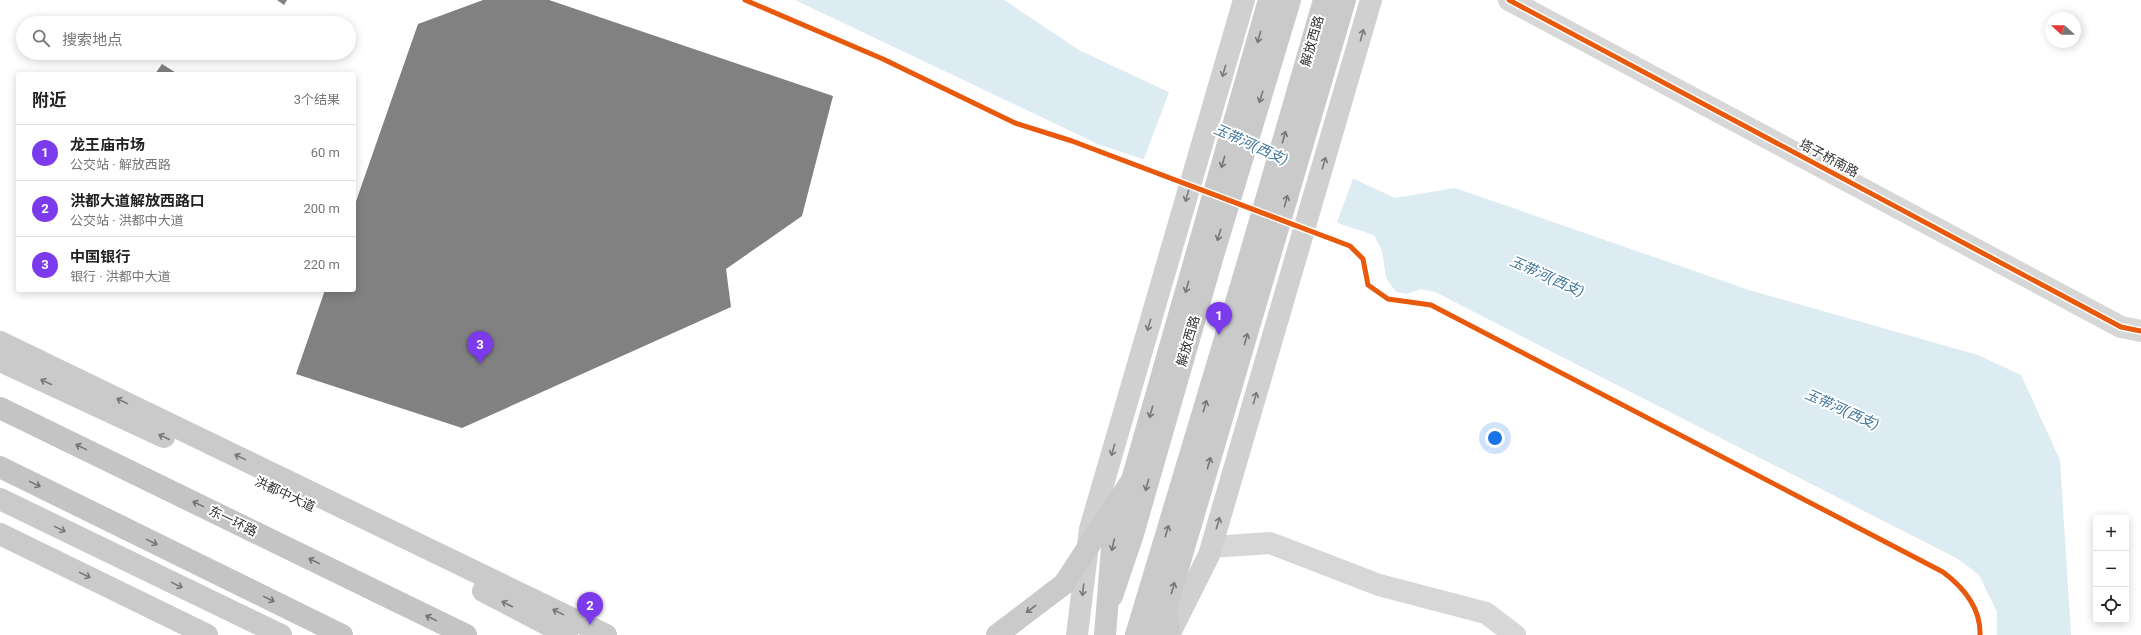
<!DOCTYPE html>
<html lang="zh">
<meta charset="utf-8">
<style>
:root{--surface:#fff;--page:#f6f6f6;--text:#222;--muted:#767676;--line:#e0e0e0;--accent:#7c3aed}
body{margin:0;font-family:Roboto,"Noto Sans SC",sans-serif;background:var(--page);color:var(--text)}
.controls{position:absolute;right:12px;bottom:12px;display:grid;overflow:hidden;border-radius:4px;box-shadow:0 2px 10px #0003}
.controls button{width:36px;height:36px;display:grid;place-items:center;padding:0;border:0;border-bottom:1px solid var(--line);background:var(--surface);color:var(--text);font:20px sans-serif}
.compass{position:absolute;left:2045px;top:12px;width:36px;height:36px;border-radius:50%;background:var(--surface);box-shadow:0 2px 10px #0003;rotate:291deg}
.you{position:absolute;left:1495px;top:438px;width:14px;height:14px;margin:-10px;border:3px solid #fff;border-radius:50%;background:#1a73e8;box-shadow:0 0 0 6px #1a73e833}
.badge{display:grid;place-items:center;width:26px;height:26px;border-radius:50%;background:var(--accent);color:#fff;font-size:13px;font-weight:700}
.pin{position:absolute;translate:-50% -33px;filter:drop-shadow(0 1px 2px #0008)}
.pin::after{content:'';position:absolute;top:21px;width:14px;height:12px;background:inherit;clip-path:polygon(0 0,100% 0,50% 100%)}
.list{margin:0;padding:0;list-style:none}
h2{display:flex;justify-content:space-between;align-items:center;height:52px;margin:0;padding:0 16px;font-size:17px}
h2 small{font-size:13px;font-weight:400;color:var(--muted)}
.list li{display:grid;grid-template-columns:26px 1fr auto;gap:12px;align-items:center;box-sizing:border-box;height:56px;padding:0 16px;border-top:1px solid var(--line)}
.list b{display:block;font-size:15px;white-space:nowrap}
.list p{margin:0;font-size:13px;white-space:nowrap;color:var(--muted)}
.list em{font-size:13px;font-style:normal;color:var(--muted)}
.icon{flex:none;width:22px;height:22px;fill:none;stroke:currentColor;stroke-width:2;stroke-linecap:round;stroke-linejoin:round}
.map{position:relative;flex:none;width:2141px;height:635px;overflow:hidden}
.search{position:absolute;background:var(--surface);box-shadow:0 2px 10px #0003;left:16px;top:16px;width:340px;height:44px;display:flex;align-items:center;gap:10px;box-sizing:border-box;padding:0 14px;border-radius:22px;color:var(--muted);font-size:15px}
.panel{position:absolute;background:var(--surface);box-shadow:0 2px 10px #0003;left:16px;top:72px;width:340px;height:220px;border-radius:4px}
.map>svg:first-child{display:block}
.water{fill:#ddebf3}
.pier{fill:#fff}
.building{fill:#818181}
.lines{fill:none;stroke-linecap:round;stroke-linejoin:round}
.street{stroke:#d7d7d7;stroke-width:22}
.secondary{stroke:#d0d0d0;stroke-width:22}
.primary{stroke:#cacaca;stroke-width:22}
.highway{stroke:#c4c4c4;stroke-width:22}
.primary-bridge{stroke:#cacaca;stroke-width:22}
.cycleway-casing{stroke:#fff;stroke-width:8}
.cycleway{stroke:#e8590c;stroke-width:5}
.oneway{stroke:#7a7a7a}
.oneway2{stroke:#777}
.oneway3{stroke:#747474}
.labels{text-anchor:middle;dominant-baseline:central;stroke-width:4;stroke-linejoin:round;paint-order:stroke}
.street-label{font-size:13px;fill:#333;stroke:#fff}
.water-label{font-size:14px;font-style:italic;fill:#3f7597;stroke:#fff}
</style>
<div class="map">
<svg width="2141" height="635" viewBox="0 0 2141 635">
<rect width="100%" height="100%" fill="#fff"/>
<path class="water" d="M795,0H1004L1079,50L1395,198L1455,188L1752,291L1978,355L2021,375L2060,460L2071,635H1997V612L1979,575L1958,559L1435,292L1421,289L1407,294L1396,292L1386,278L1382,251L1374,235L1100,145Z"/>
<path class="pier" d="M1170,90L1354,176L1336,225L1143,161Z"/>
<path class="building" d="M277,0H287L284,5Z
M483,0H549L833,96L802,216L726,269L731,307L462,428L296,374L325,290H354V207L418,24Z
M162,64L178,74H155Z"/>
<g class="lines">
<path class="street" d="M1509,0L2121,327L2141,331
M1212,547L1270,543L1379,585L1486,613L1515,635"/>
<path class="secondary" d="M1077,635L1090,529L1244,0
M1169,635L1209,555L1371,0"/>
<path class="primary" d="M0,342L606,635
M0,361L164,437
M1132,480L1269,0
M0,499L281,635
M0,534L207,635
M483,591L567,635
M1112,596L1133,534L1212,259L1290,0
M1136,635L1246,269L1324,0
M1149,635L1166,609L1345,0"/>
<path class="highway" d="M0,408L466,635
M0,467L342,635"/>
<path class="primary-bridge" d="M1166,609L1169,635
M997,635L1064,584L1132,480
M1105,635L1112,548L1125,502"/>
<defs>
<path id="cycleway" d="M745,0L883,59L1015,123L1072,141L1350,246L1363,259L1368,285L1388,299L1431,305L1943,572C1963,587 1981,607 1980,635
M1509,0L2121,327L2141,331"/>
</defs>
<use href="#cycleway" class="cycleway-casing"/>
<use href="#cycleway" class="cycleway"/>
</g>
<defs><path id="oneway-shaft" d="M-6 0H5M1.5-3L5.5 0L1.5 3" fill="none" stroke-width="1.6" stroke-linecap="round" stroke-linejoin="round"/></defs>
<g class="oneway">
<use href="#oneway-shaft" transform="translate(1362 35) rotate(-75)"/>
<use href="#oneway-shaft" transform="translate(1224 71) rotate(106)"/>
<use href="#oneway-shaft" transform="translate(1324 163) rotate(-73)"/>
<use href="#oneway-shaft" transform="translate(1187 196) rotate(106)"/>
<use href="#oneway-shaft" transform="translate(1149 325) rotate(106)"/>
<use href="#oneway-shaft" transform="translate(1255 398) rotate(-74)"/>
<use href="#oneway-shaft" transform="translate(1113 450) rotate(106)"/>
<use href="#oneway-shaft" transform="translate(1218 523) rotate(-74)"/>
<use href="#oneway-shaft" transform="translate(1083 590) rotate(97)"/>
</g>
<g class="oneway2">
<use href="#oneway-shaft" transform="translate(1259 37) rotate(106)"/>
<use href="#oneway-shaft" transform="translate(1261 97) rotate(107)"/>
<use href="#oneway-shaft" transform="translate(1284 137) rotate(-74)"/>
<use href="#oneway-shaft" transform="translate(1223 162) rotate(106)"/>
<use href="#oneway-shaft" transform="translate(1286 201) rotate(-74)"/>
<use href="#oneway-shaft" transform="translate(1219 235) rotate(107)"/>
<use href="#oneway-shaft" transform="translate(1187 287) rotate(106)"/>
<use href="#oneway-shaft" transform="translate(1246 339) rotate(-74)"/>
<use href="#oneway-shaft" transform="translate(46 382) rotate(-155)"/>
<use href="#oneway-shaft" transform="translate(122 401) rotate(-154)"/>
<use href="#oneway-shaft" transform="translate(1205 406) rotate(-73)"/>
<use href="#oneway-shaft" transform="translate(1151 412) rotate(106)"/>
<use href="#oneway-shaft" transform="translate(164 437) rotate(-155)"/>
<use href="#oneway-shaft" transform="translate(240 457) rotate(-154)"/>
<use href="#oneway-shaft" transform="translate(1209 463) rotate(-74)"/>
<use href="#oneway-shaft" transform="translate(1147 485) rotate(106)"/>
<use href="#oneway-shaft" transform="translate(60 529) rotate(26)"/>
<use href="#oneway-shaft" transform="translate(1167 531) rotate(-73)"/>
<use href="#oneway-shaft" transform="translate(1113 545) rotate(103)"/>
<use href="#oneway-shaft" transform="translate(85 575) rotate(26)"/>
<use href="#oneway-shaft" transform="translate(177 585) rotate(26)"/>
<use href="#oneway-shaft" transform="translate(1173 588) rotate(-74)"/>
<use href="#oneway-shaft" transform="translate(507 604) rotate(-153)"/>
<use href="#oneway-shaft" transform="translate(1031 609) rotate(143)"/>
<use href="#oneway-shaft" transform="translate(558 612) rotate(-154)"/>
</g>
<g class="oneway3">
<use href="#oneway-shaft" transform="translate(81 447) rotate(-154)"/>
<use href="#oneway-shaft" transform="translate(35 484) rotate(26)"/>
<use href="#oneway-shaft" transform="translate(198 504) rotate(-154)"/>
<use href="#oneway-shaft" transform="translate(152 542) rotate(26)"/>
<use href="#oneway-shaft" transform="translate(314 561) rotate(-154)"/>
<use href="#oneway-shaft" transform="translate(269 599) rotate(26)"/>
<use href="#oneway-shaft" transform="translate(431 618) rotate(-154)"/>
</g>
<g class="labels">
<g class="street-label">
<text transform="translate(1312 41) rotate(-74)">解放西路</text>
<text transform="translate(1829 158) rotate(28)">塔子桥南路</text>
<text transform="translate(1188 341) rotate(-74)">解放西路</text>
<text transform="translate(285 494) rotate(25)">洪都中大道</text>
<text transform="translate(233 521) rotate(26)">东一环路</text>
</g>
<g class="water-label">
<text transform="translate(1251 144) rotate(24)">玉带河(西支)</text>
<text transform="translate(1547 276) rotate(24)">玉带河(西支)</text>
<text transform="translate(1842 409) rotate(24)">玉带河(西支)</text>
</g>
</g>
</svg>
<div class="controls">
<button>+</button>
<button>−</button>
<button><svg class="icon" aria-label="locate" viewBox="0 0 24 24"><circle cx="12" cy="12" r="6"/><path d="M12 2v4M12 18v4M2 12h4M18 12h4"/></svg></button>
</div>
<svg class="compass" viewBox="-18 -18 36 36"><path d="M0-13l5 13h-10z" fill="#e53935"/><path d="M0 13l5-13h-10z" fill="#767676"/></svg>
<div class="you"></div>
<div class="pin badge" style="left:1219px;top:335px">1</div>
<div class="pin badge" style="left:590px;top:625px">2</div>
<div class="pin badge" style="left:480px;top:364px">3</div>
<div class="search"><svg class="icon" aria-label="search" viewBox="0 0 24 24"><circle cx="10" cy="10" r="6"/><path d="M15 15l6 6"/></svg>搜索地点</div>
<section class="panel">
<h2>附近<small>3个结果</small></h2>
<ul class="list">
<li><span class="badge">1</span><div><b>龙王庙市场</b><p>公交站 · 解放西路</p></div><em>60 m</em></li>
<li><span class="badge">2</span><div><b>洪都大道解放西路口</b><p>公交站 · 洪都中大道</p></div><em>200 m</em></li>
<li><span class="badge">3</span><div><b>中国银行</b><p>银行 · 洪都中大道</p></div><em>220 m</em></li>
</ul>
</section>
</div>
